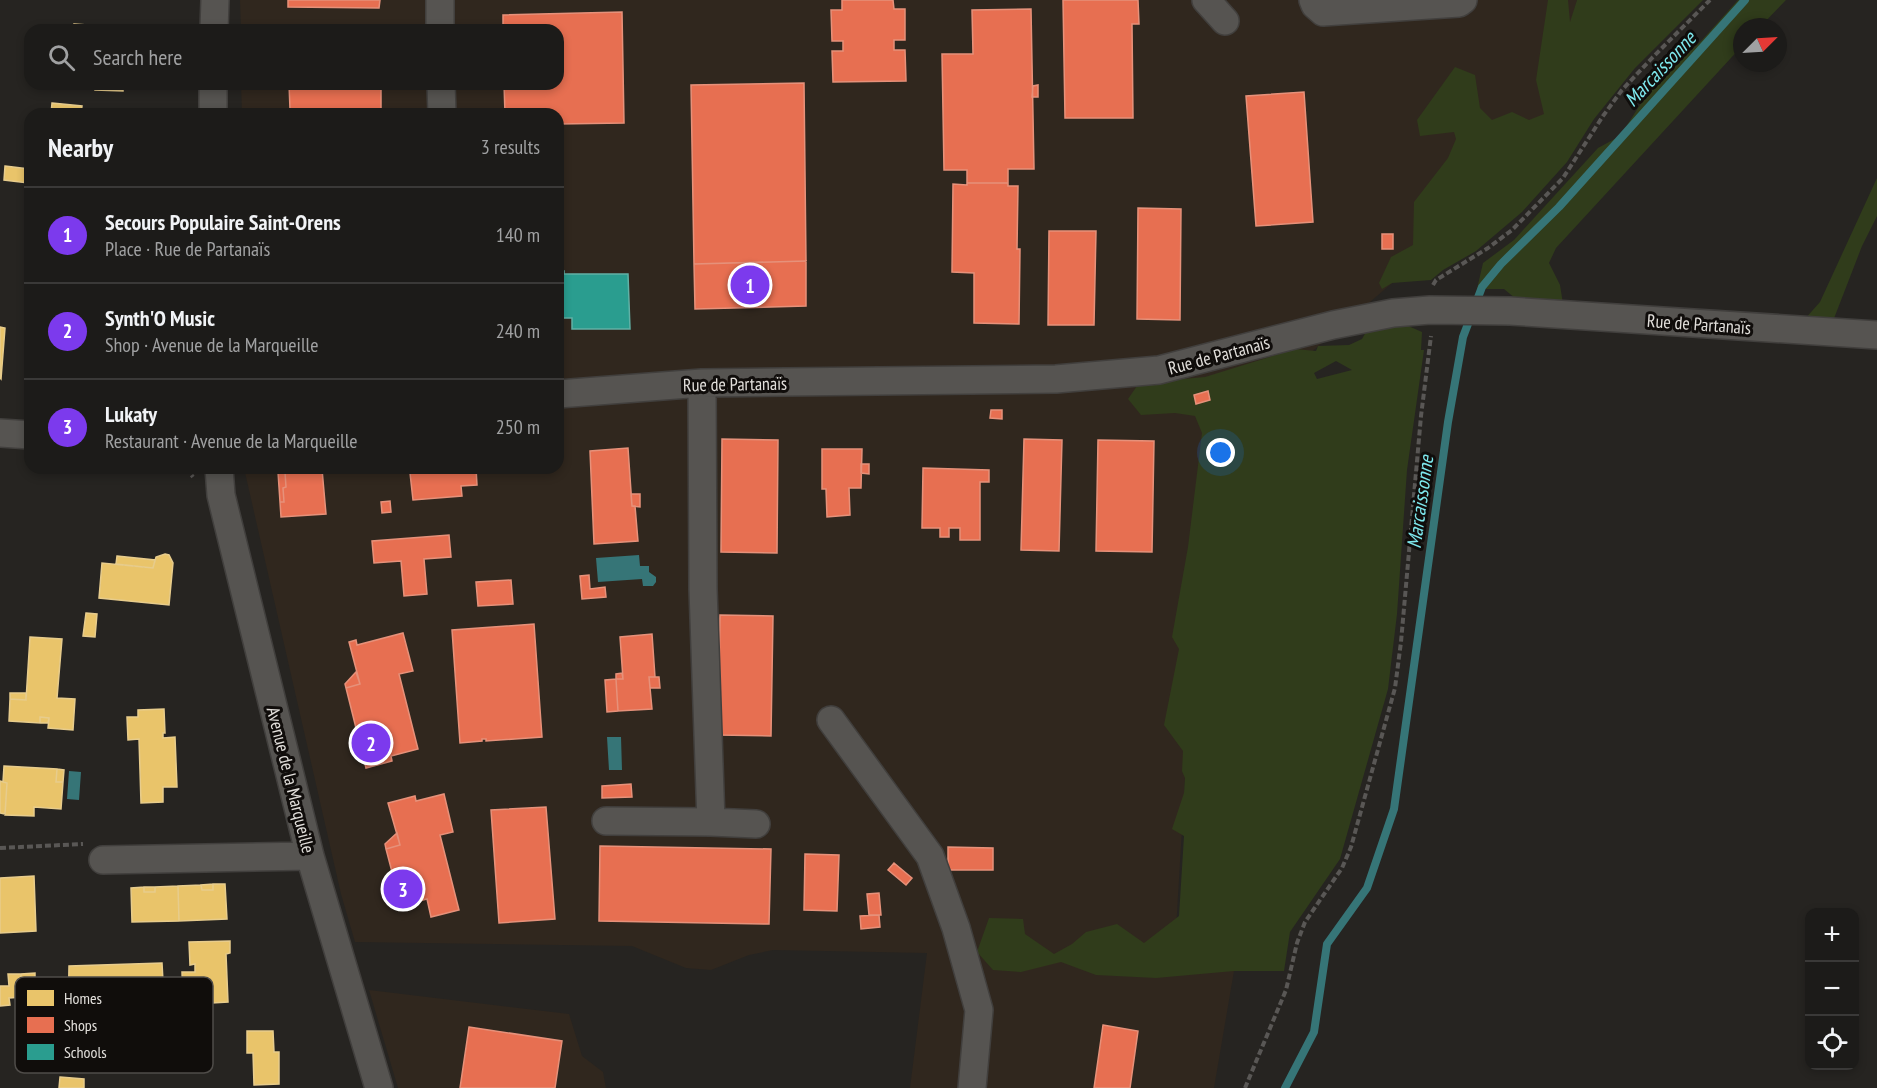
<!DOCTYPE html>
<meta charset="utf-8">
<style>
:root{--surface:#1c1b19;--page:#252422;--text:#f1f3f6;--muted:#a0a1a2;--line:#3a3938;--accent:#7c3aed}
body{margin:0;font-family:"PT Sans Narrow",sans-serif;background:var(--page);color:var(--text)}
.controls{position:absolute;right:18px;bottom:18px;display:grid;overflow:hidden;border-radius:12px;box-shadow:0 3px 9px #0003}
.controls button{width:54px;height:54px;display:grid;place-items:center;padding:0;border:0;border-bottom:2px solid var(--line);background:var(--surface);color:var(--text);font:30px sans-serif}
.compass{position:absolute;left:1733px;top:18px;width:54px;height:54px;border-radius:50%;background:var(--surface);box-shadow:0 3px 9px #0003;rotate:66deg}
.you{position:absolute;left:1221px;top:453px;width:21px;height:21px;margin:-15px;border:4px solid #fff;border-radius:50%;background:#1a73e8;box-shadow:0 0 0 9px #1a73e833}
.badge{display:grid;place-items:center;width:39px;height:39px;border-radius:50%;background:var(--accent);color:#fff;font-size:20px;font-weight:700}
.pin{position:absolute;translate:-50% -50%;border:3px solid #fff;box-shadow:0 2px 6px #0006}
.list{margin:0;padding:0;list-style:none}
h2{display:flex;justify-content:space-between;align-items:center;height:78px;margin:0;padding:0 24px;font-size:26px}
h2 small{font-size:20px;font-weight:400;color:var(--muted)}
.list li{display:grid;grid-template-columns:39px 1fr auto;gap:18px;align-items:center;box-sizing:border-box;height:96px;padding:0 24px;border-top:2px solid var(--line)}
.list b{display:block;font-size:22px;white-space:nowrap}
.list p{margin:0;font-size:20px;white-space:nowrap;color:var(--muted)}
.list em{font-size:20px;font-style:normal;color:var(--muted)}
.icon{flex:none;width:33px;height:33px;fill:none;stroke:currentColor;stroke-width:2;stroke-linecap:round;stroke-linejoin:round}
.map{position:relative;flex:none;width:1877px;height:1088px;overflow:hidden}
.search{position:absolute;background:var(--surface);box-shadow:0 3px 9px #0003;left:24px;top:24px;width:540px;height:66px;display:flex;align-items:center;gap:15px;box-sizing:border-box;padding:0 21px;border-radius:18px;color:var(--muted);font-size:22px}
.panel{position:absolute;background:var(--surface);box-shadow:0 3px 9px #0003;left:24px;top:108px;width:540px;height:366px;border-radius:18px}
.map>svg:first-child{display:block}
.built{fill:#30271e}
.green{fill:#303c1b;fill-rule:evenodd}
.water{fill:#367577}
.homes{fill:#e9c46a;stroke:#e7cc8c;stroke-width:1.5}
.shops{fill:#e76f51;stroke:#e6917a;stroke-width:1.5}
.schools{fill:#2a9d8f;stroke:#61b1a6;stroke-width:1.5}
.lines{fill:none;stroke-linecap:round;stroke-linejoin:round}
.stream{stroke:#367577;stroke-width:8}
.minor-casing{stroke:#413f3d;stroke-width:30}
.path{stroke:#595755;stroke-width:4;stroke-dasharray:6 3;stroke-linecap:butt}
.minor{stroke:#565451;stroke-width:27}
.labels{text-anchor:middle;dominant-baseline:central;stroke-width:6;stroke-linejoin:round;paint-order:stroke}
.street-label{font-size:18px;fill:#e2dfdb;stroke:#100d0b}
.water-label{font-size:20px;font-style:italic;fill:#7ee9ee;stroke:#100d0b}
.key{fill:#100d0b;stroke:#4f4c49;stroke-width:1.5}
.key-label{font-size:16px;fill:#e2dfdb}
</style>
<div class="map">
<svg width="1877" height="1088" viewBox="0 0 1877 1088">
<rect width="100%" height="100%" fill="#262421"/>
<path class="built" d="M240,0H1577L1529,166L1205,443L1174,963L1234,971L1214,1088H910L927,953L773,950L749,955L711,970L686,968L632,946L355,942L341,894L244,468H558V114H242L241,84H558V30H241Z
M369,990L569,1014L582,1056L603,1072L606,1088H398Z"/>
<path class="green" d="M1548,0H1568L1570,22L1577,0H1703L1635,68L1594,119L1567,162L1522,212L1476,251L1443,270L1431,280L1392,283L1382,289L1379,283L1391,257L1413,245L1414,202L1448,158L1456,139L1454,132L1420,136L1417,120L1455,67L1475,75L1480,108L1492,120L1512,112L1529,120L1544,114L1536,80Z
M1738,0H1786L1760,27H1742V46L1556,248L1549,263L1560,285L1563,304L1521,303L1504,289H1477L1483,263L1514,240L1598,148L1620,136L1649,91L1702,40Z
M1877,178V216L1862,246L1833,321L1804,320L1820,302Z
M1372,321L1406,325L1422,332L1421,350H1424L1407,470L1397,614L1388,689L1340,859L1290,932L1284,971H1234L1156,978L1096,975L1061,962L1021,972L993,970L977,952L989,918L1023,919L1025,934L1054,954L1072,944L1086,932L1117,924L1144,943L1179,916L1184,836L1172,829L1184,793L1185,778L1182,771L1183,751L1164,725L1179,649L1172,637L1188,547L1202,433L1195,416L1175,413L1141,415L1128,399L1139,383L1205,377L1295,349L1316,351L1318,346L1349,345L1362,339ZM1336,361L1352,370L1317,379L1314,373Z"/>
<path class="water" d="M639,555L640,566H649V572L656,577V582L653,586H643L642,579L598,582L596,558Z
M607,737H621L622,770H609Z
M69,771L81,772L79,800L67,799Z"/>
<path class="homes" d="M74,24L102,26V30H74Z
M95,84H123V91L95,90Z
M52,103L82,106L81,114H51Z
M5,166L29,169L28,183L4,180Z
M0,327L5,328L1,379L0,378Z
M165,554L169,555L173,563L169,605L99,598L102,563L153,568L156,557Z
M117,556L155,560L153,568L116,564Z
M86,613L97,614L95,637L83,636Z
M30,637L62,639L57,698L75,699L73,730L48,728L49,718L40,717V723L9,721L10,699L26,700Z
M10,693H26V700L10,699Z
M164,709L165,733H163V738L175,737L177,787H163V802L141,803L139,739L128,740L127,717H138V710Z
M40,717L49,718L48,723H40Z
M4,766L57,769L56,782H63L61,809L34,807V816L5,815L7,783L3,782Z
M57,769L64,770L63,782H56Z
M0,781L7,783L5,814L0,813Z
M34,876L36,931L0,933V878Z
M213,884H225L227,919L179,921L178,886L201,885L202,890H213Z
M213,884V890H202L201,885Z
M178,886L179,921L132,922L131,888L144,887V892H155V887Z
M144,887H155V892H144Z
M230,941V953L226,954L228,1002L212,1003V999H200V1003L183,1004L182,972H195V964L190,965L189,942Z
M162,963L165,1017L68,1021L69,966Z
M35,973V997H22L21,974Z
M8,974H21L22,997L9,998L10,1005L0,1006V986H9Z
M247,1031H273L274,1052H279V1084L254,1085L253,1053H247Z
M60,1077L84,1079V1088H59Z"/>
<path class="shops" d="M288,0H380L379,8L288,7Z
M842,0H893L894,9H905V40H894V50H905L906,81L833,82L832,51H843V41H832L831,10H842Z
M1063,0H1138L1139,24H1132L1133,118H1065Z
M1031,9L1034,169H1008V183H967V170H944L942,54H973L972,10Z
M622,12L624,123L558,124V114H505L504,84H558V30H503V15Z
M804,83L806,261L694,264L691,85Z
M289,84H381V114H297V109H290Z
M1038,85V97H1032L1033,86Z
M1304,92L1313,222L1256,226L1246,96Z
M290,109H297V114H290Z
M967,183H1008V186H1018L1017,249H1020L1019,324L974,323V273L952,272L953,184L967,185Z
M1138,208L1181,209L1180,320L1137,319Z
M1049,231H1096L1094,325H1048Z
M1382,234H1393V249H1382Z
M806,261V306L695,309L694,264Z
M1208,391L1210,400L1196,404L1194,395Z
M991,410H1002V419L990,418Z
M722,439L778,440L777,553L721,552Z
M1024,439L1062,440L1059,551L1021,550Z
M1098,440L1154,441L1152,552L1096,551Z
M628,448L632,506H635L638,541L594,544L590,451Z
M822,449H862L861,488H849L850,515L827,517L826,489H822Z
M861,464H869V474L861,473Z
M295,468H309V470L322,469L326,514L281,517L280,502H284L283,488L286,487L285,472L295,471Z
M410,468H431V472L410,473Z
M431,468H476L477,485L461,486L462,496L413,500L410,473L431,472Z
M923,468L989,470V482H980V540H960V528H949V537H940V528H922Z
M278,472H285L286,487L283,488L284,502H280Z
M631,494H640V507L632,506Z
M390,501L391,512L382,513L381,502Z
M449,535L451,557L424,559L427,594L404,596L401,561L374,563L372,541Z
M589,575L590,589L605,587L606,597L582,599L580,576Z
M511,580L513,604L478,606L476,582Z
M720,615L773,616L771,736L718,735Z
M534,624L542,737L486,741V739H482V741L460,743L452,630Z
M403,633L413,671L399,674L418,749L391,756L392,761L366,768L346,688L360,684L349,642L356,640L357,645Z
M652,634L655,677H649L652,709L618,711L616,679H623L620,637Z
M356,672L360,684L346,688L345,684Z
M622,673L623,679H616V674Z
M649,677H659L660,688H650Z
M616,679L618,711L607,712L605,680Z
M631,784L632,797L602,798V786Z
M444,794L453,832L440,835L459,910L431,917L427,899L407,904L409,909L402,910L386,849L400,845L388,803L415,796L416,801Z
M546,807L555,919L499,923L491,810Z
M397,833L400,845L386,849L385,844Z
M600,846L771,849L769,924L599,921Z
M948,847L993,848V870H948Z
M805,854L839,855L837,911L804,910Z
M894,863L912,878L906,885L888,870Z
M879,893L881,915H869L867,894Z
M879,915L880,927L861,929L860,916Z
M1103,1025L1138,1031L1130,1088H1094Z
M469,1027L562,1041L555,1088H460Z"/>
<path class="schools" d="M558,271H564V274H628L630,329H572V318H558Z"/>
<g class="lines">
<path class="stream" d="M1285,1088L1314,1032L1327,944L1367,888L1394,809L1448,422L1463,337L1482,287L1501,264L1559,207L1745,0"/>
<defs>
<path id="minor" d="M440,0V30
M1206,0L1225,21
M1313,0L1315,5L1323,12L1459,3L1463,0
M214,30L215,0
M441,84L442,114
M213,114V84
M558,394L702,383L1056,379L1159,370L1333,325L1393,313L1430,310L1510,311L1877,335
M0,433L30,435
M219,468L221,495L310,856L379,1088
M831,720L930,856L956,928L979,1010L972,1088
M606,821L711,822L703,589L702,383
M711,822L756,824
M103,860L310,856"/>
</defs>
<use href="#minor" class="minor-casing"/>
<path class="path" d="M1433,285L1436,280L1488,248L1512,230L1563,178L1603,116L1622,90L1652,58L1710,0
M186,468L193,477
M0,848L83,844
M1245,1088L1286,990L1297,943L1305,922L1342,868L1351,847L1395,688L1401,642L1421,416L1431,336"/>
<use href="#minor" class="minor"/>
</g>
<g class="labels">
<g class="street-label">
<text transform="translate(1699 324) rotate(4)">Rue de Partanaïs</text>
<text transform="translate(1219 355) rotate(-15)">Rue de Partanaïs</text>
<text transform="translate(735 384) rotate(-1)">Rue de Partanaïs</text>
<text transform="translate(291 780) rotate(76)">Avenue de la Marqueille</text>
</g>
<g class="water-label">
<text transform="translate(1660 69) rotate(-47)">Marcaissonne</text>
<text transform="translate(1420 502) rotate(-82)">Marcaissonne</text>
</g>
</g>
<rect x="15" y="977" width="198" height="96" rx="9" class="key"/>
<rect x="27" y="990" width="27" height="16" fill="#e9c46a"/>
<rect x="27" y="1017" width="27" height="16" fill="#e76f51"/>
<rect x="27" y="1044" width="27" height="16" fill="#2a9d8f"/>
<g class="key-label">
<text x="64" y="1004">Homes</text>
<text x="64" y="1031">Shops</text>
<text x="64" y="1058">Schools</text>
</g>
</svg>
<div class="controls">
<button>+</button>
<button>−</button>
<button><svg class="icon" aria-label="locate" viewBox="0 0 24 24"><circle cx="12" cy="12" r="6"/><path d="M12 2v4M12 18v4M2 12h4M18 12h4"/></svg></button>
</div>
<svg class="compass" viewBox="-18 -18 36 36"><path d="M0-13l5 13h-10z" fill="#e53935"/><path d="M0 13l5-13h-10z" fill="#a0a1a2"/></svg>
<div class="you"></div>
<div class="pin badge" style="left:750px;top:285px">1</div>
<div class="pin badge" style="left:371px;top:743px">2</div>
<div class="pin badge" style="left:403px;top:889px">3</div>
<div class="search"><svg class="icon" aria-label="search" viewBox="0 0 24 24"><circle cx="10" cy="10" r="6"/><path d="M15 15l6 6"/></svg>Search here</div>
<section class="panel">
<h2>Nearby<small>3 results</small></h2>
<ul class="list">
<li><span class="badge">1</span><div><b>Secours Populaire Saint-Orens</b><p>Place · Rue de Partanaïs</p></div><em>140 m</em></li>
<li><span class="badge">2</span><div><b>Synth'O Music</b><p>Shop · Avenue de la Marqueille</p></div><em>240 m</em></li>
<li><span class="badge">3</span><div><b>Lukaty</b><p>Restaurant · Avenue de la Marqueille</p></div><em>250 m</em></li>
</ul>
</section>
</div>
